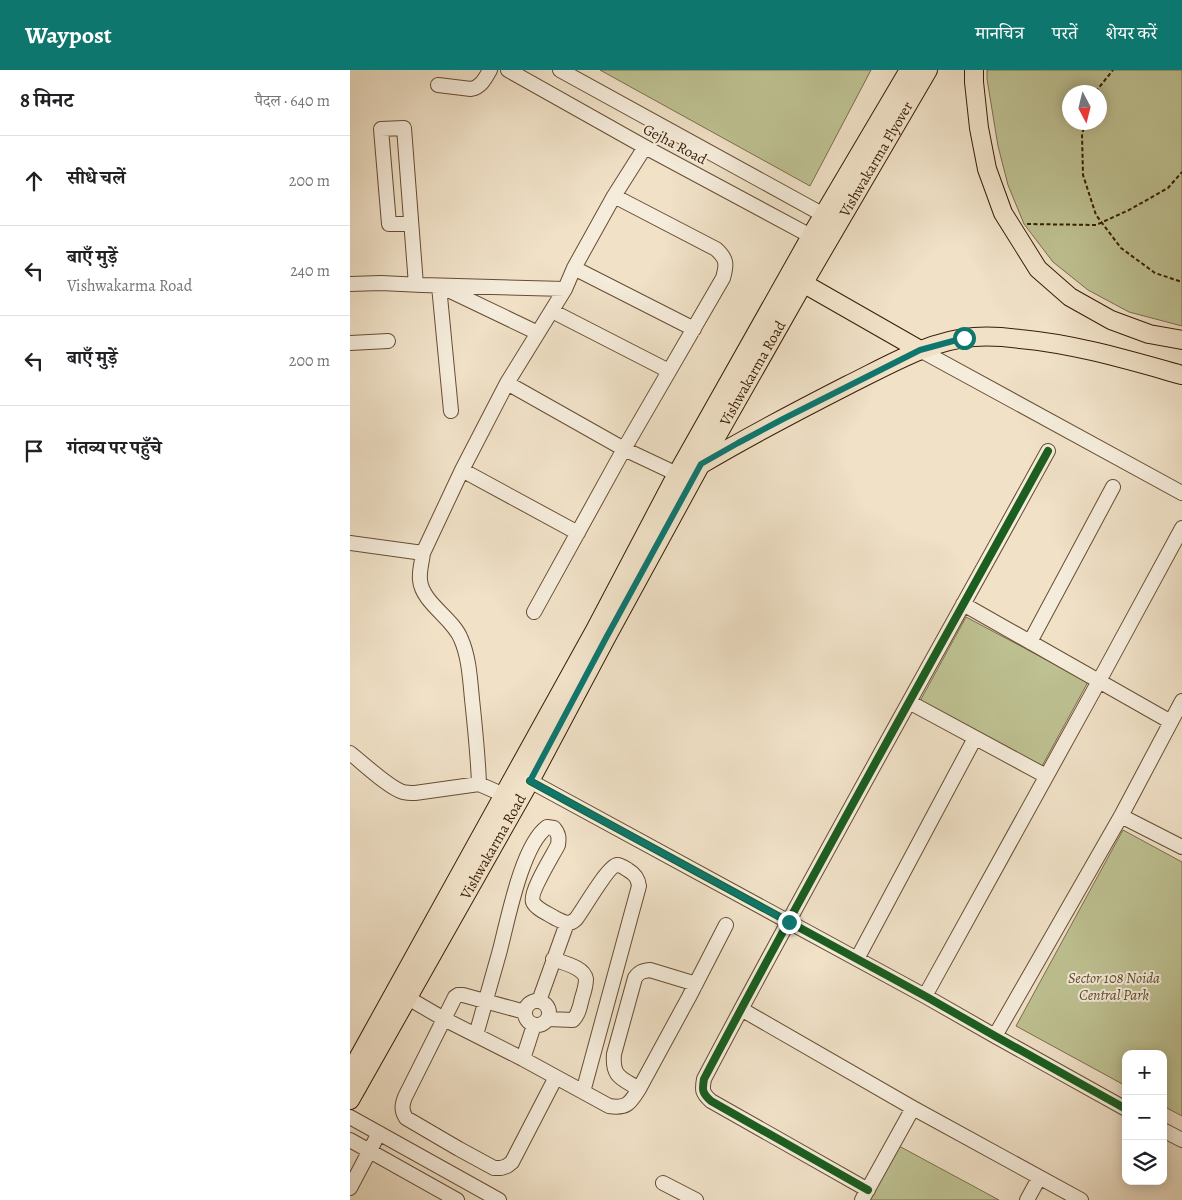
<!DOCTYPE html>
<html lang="hi">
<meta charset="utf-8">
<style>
:root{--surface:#fff;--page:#f6f6f6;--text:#202124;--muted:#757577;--line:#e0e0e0;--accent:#0f766e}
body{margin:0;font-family:Alegreya,"Noto Serif Devanagari",serif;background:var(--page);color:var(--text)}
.controls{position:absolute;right:15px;bottom:15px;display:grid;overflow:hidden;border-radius:10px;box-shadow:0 2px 12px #0003}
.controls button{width:45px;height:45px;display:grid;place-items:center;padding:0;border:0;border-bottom:1px solid var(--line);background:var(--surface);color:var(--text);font:25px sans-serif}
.compass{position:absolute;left:712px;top:15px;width:45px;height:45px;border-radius:50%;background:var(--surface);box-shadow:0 2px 12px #0003;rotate:173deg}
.stop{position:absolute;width:15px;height:15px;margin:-11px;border:4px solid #0f766e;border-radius:50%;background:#fff}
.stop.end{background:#0f766e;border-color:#fff;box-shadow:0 1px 5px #0008}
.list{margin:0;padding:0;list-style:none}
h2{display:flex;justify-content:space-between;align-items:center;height:65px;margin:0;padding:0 20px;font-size:21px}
h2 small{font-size:16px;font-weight:400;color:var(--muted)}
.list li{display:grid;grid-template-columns:32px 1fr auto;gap:15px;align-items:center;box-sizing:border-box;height:90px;padding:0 20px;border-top:1px solid var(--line)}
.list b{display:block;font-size:19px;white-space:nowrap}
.list p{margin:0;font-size:16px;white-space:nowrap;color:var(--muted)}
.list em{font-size:16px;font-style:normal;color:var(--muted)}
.icon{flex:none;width:28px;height:28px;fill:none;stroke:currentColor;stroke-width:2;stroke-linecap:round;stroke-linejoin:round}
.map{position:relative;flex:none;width:832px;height:1130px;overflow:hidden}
header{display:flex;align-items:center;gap:30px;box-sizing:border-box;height:70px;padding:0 25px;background:var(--accent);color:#fff}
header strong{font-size:24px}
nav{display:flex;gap:28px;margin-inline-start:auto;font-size:18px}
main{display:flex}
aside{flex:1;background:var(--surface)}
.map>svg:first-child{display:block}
.park{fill:#bec192;stroke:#7c6e4a;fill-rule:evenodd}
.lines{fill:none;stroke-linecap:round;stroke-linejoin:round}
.minor-casing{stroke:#674d34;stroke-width:16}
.major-casing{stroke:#391c03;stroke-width:20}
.path{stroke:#391c03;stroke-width:2;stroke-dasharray:4 2.5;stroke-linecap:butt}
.minor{stroke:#f5ecdb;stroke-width:14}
.major{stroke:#f0e1c7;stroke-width:18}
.cycleway-casing{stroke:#f5ecdb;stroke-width:11}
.cycleway{stroke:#1b5e20;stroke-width:8}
.route{stroke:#0f766e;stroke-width:6}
.labels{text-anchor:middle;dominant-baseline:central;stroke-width:4;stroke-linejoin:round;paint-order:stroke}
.street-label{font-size:15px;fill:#391c03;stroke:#f5ecdb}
.park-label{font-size:15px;font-style:italic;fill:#614e2e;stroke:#f5ecdb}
</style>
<header>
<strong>Waypost</strong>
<nav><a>मानचित्र</a><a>परतें</a><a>शेयर करें</a></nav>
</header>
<main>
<aside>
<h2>8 मिनट<small>पैदल · 640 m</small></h2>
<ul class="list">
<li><svg class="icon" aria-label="ahead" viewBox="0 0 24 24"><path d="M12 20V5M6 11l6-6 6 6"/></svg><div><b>सीधे चलें</b></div><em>200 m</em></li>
<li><svg class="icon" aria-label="left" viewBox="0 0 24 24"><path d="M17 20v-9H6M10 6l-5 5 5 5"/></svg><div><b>बाएँ मुड़ें</b><p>Vishwakarma Road</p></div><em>240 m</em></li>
<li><svg class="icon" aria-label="left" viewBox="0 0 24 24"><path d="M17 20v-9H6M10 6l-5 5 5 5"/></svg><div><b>बाएँ मुड़ें</b></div><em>200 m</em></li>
<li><svg class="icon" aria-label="arrive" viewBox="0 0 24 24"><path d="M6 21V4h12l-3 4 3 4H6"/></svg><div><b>गंतव्य पर पहुँचे</b></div></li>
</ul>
</aside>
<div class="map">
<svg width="832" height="1130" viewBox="0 0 832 1130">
<rect width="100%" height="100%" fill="#f0e1c7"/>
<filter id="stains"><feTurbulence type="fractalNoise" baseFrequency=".004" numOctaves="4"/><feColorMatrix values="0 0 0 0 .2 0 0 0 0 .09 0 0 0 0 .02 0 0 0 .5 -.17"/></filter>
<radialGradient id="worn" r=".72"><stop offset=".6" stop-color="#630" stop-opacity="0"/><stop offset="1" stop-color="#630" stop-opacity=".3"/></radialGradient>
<path class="park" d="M250,0H521L460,116Z
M637,0H832V256L779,242L738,220L703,192L674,154L658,115L648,76L637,9ZM750,22V52H720V22Z
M616,547L738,612L692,696L570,631Z
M773,760L832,792V1046L813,1036V984H776V1016L666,956Z
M549,1076L649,1130H520Z"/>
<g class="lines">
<defs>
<path id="minor" d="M158,0L295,77L470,171
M210,0L481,149
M88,15L121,19C131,17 135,9 140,0
M61,154H39L31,59L54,58L66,215
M224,198L344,259
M0,214L31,213L72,215L215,219
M89,216L101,341
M94,218L188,263
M202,241L319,301
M0,273L38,271
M570,280L832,423
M157,313L274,379L327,404
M112,400L228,463
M0,473L73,483L112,400L157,313L215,219L224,198L264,126L295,77
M73,483C72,492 69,501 70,510C72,533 103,548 111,569C119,587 120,609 122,629C125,657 128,685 129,714
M613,534L821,652
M184,542L274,379L373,208C377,194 377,189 366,179L264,126
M680,572L763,417
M559,632L696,706
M0,683C13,693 39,718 53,722C57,723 61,723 65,723L129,714L154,725
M180,711L575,926L645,966L776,1039
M771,746L832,777
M507,889L625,668
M575,926L749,611L832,458
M58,928L94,949L173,989L259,1036C277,1039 280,1033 289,1019L339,927L376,855
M189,931L217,853
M175 943a12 12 0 1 1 24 0a12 12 0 1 1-24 0Z
M391,939L563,1038L731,1130
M175,942L113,925H108L105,927L55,1027C52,1035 51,1040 56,1048L109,1079L144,1098H151L157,1096L162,1092L206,1007
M198,949L223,950C229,944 230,936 232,928C234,922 236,915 236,909C234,897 213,893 203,889
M126,965C134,937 142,909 150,880C158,849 172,775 197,757L204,758C209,764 209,768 208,775C203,785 179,823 183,832C186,839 199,844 205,848C213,852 219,856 226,849C233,840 258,796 267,795C271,795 275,798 278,800C285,804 288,808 289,816L233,1022
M645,966L771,746L832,631
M173,989L184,955
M289,1019C272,1008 262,1008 264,984L285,908C289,902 292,901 300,900L346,914
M0,1047L149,1130
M813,1060L832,1070
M0,1070L107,1130
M313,1113L346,1130
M0,1118L29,1063
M518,1120L361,1031C352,1023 352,1020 354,1009C465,798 583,590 698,381
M512,1130L563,1038
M677,1130L689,1108"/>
<g id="major">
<path d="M624,0V12L629,58L637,99L653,143L688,199L720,227L761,250L799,264L832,270"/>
<path d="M444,208L570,280"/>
<path d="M352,394C399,366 449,340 498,315C537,296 580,270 624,267C639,266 655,267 670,269C725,274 778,290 832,305"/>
<path d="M0,1003L245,560L327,404L461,166L559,0"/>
<path id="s1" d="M0,1030L180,711L256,568L351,394L453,214L578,0"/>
</g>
</defs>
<use href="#minor" class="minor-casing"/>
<use href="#major" class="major-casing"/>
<path class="path" d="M746,22L747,20L763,0
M736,52L732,64L733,105L746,145L771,178L805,203L832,212
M677,154L746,155L779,140L818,118L832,102"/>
<use href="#minor" class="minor"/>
<use href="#major" class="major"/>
<defs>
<path id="cycleway" d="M180,711L575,926L645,966L776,1039
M518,1120L361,1031C352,1023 352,1020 354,1009C465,798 583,590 698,381"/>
</defs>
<use href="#cycleway" class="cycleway-casing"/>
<use href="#cycleway" class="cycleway"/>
</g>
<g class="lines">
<path class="route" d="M439,852L180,711L256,568L351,394L388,373L433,349L570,280L614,268"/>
</g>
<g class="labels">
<g class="street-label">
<text transform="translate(325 74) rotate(28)">Gejha Road</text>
<text stroke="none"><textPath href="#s1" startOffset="1078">Vishwakarma Flyover</textPath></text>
<text stroke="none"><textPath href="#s1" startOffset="831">Vishwakarma Road</textPath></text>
<text stroke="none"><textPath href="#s1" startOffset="291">Vishwakarma Road</textPath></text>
</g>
<g class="park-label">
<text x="764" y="908">Sector 108 Noida<tspan x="764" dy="17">Central Park</tspan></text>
</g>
</g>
<rect width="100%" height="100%" filter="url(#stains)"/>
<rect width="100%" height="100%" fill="url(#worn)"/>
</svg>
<div class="controls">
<button>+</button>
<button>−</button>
<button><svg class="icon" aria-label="layers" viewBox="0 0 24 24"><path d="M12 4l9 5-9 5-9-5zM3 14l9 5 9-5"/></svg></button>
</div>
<svg class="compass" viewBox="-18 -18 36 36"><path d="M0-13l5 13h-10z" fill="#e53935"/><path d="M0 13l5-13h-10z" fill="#757577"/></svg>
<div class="stop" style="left:614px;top:268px"></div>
<div class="stop end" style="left:439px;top:852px"></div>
</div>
</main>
